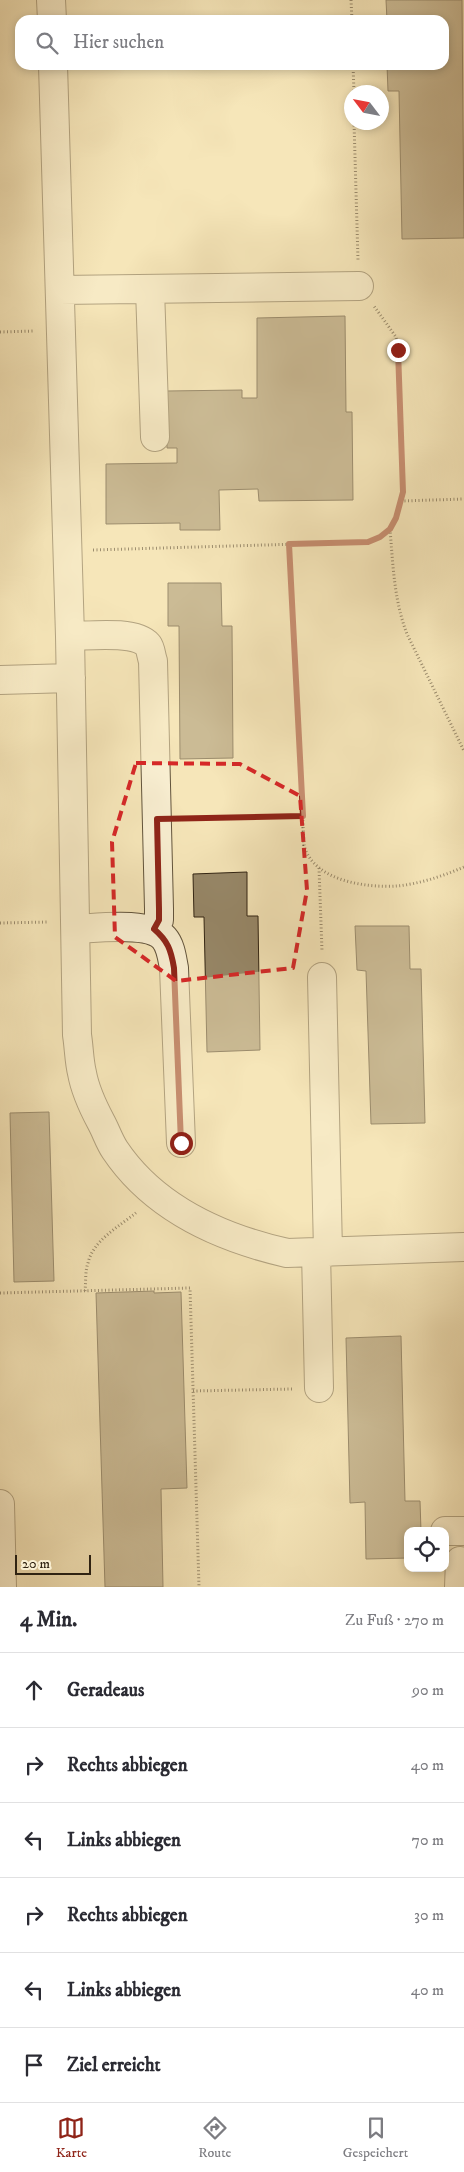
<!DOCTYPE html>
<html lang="de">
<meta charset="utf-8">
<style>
:root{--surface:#fff;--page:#f2f2f3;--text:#2b2b33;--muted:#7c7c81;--line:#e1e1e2;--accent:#8f2418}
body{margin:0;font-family:"IM FELL DW Pica",serif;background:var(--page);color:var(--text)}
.controls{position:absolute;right:15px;bottom:15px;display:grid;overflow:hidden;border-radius:10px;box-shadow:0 2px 8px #0003}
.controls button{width:45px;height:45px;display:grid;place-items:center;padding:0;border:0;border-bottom:1px solid var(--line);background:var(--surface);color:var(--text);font:25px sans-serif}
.compass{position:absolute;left:344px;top:85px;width:45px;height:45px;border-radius:50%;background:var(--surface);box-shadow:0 2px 8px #0003;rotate:302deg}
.scale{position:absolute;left:15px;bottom:12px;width:76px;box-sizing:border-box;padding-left:5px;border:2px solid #302312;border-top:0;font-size:14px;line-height:18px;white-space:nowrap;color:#302312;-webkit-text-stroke:4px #f9efd2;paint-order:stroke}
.stop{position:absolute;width:15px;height:15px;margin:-11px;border:4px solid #8f2418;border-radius:50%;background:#fff}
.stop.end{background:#8f2418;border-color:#fff;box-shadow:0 1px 5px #0008}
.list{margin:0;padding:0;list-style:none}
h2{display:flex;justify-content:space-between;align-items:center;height:65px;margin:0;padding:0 20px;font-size:21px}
h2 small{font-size:16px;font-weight:400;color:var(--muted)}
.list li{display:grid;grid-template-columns:32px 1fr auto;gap:15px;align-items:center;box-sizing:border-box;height:75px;padding:0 20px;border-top:1px solid var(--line)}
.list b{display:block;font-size:19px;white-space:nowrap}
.list em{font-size:16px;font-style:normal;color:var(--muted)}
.icon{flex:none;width:28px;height:28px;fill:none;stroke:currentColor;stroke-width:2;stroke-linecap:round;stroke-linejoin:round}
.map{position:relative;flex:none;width:464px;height:1587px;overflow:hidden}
.search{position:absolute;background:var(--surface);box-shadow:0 2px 8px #0003;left:15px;right:15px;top:15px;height:55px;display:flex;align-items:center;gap:12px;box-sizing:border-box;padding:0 18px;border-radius:15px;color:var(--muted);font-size:19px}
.sheet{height:515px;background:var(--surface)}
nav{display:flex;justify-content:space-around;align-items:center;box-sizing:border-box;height:70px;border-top:1px solid var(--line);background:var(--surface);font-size:14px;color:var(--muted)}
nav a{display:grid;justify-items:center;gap:2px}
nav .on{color:var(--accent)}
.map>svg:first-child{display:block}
.building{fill:#978869;stroke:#302312}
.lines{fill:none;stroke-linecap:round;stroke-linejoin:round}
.minor-casing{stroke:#62543c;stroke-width:30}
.path{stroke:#302312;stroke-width:3;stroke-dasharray:1 2.5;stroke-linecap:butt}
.minor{stroke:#f9efd2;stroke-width:28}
.route{stroke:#8f2418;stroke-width:6}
.marked{fill:none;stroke:#d62828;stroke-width:4;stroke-dasharray:10 6;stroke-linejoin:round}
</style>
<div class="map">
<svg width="464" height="1587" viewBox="0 0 464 1587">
<rect width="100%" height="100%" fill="#f6e6b9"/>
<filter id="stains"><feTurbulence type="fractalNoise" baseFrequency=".004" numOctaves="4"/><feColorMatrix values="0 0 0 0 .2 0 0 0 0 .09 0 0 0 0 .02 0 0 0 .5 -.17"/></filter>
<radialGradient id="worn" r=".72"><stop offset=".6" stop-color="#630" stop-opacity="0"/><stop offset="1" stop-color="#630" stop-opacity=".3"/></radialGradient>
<path class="building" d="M386,0H462L464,238L402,239L399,91H388L387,65H444V20H387Z
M345,316L346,412H352L353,500L259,501L258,489L219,490L220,530H180V523L106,524V464L177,463V448H167L166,391L242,390V398H257V318Z
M168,583H221L222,626H232L233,758L180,759L179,626H168Z
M247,872V916H258L260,1050L207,1052L204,917H194L193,874Z
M355,926H409L410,969H421L425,1123L371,1124L366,971L357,970Z
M49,1112L54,1281L14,1282L10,1113Z
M154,1291V1293L181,1292L187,1488L161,1489L163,1587H105L96,1293Z
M401,1336L405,1501H420L421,1531H408V1558L366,1559L365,1502L350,1503L346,1338Z"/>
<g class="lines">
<defs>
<path id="minor" d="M51,0L52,20
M53,65L70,636L77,1035C79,1047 79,1061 82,1073C85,1090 93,1107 101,1122C106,1131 109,1141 115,1150C154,1208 221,1238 287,1253L464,1247
M150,289L155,437
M60,290L359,286
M70,636C88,636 135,630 148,645C151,649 151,656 153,661L159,909V920L154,929
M0,680L71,678
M76,929C98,928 149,921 164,938C171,946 172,958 174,968L181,1143
M322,977L328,1252
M316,1252L319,1388
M0,1504L2,1587
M445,1531H464
M459,1587L460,1561"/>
</defs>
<use href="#minor" class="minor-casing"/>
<path class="path" d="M351,0L352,20
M353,65L354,92
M354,122L358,260
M0,332L34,331
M401,501L464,499
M390,529C393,565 394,600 407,634L464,751
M289,544L304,845C313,881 366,888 397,886C419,884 443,876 464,867
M93,550L368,542L380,537L390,529L396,518L401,501L403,491L398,350L396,337L374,306
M182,819L303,816
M319,868L322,951
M0,923L49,922
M85,1291C86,1282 85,1271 88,1263C93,1240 120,1226 137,1212
M0,1293L190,1288L199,1587
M193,1391L292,1389"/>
<use href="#minor" class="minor"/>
</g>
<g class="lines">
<path class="route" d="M181,1143L174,968C171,950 168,941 154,929L159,920V909L157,819L303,816L289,544L368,542L380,537L390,529L396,518L403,492L398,350"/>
</g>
<path d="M0 0H464V1587H0ZM136,763L240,764L300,796L307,890L293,968L176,981L115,937L112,842Z" fill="#f6e6b9" fill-opacity=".55" fill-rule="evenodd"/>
<path class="marked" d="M136,763L240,764L300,796L307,890L293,968L176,981L115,937L112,842Z"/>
<rect width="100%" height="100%" filter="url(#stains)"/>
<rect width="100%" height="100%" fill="url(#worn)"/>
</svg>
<div class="controls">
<button><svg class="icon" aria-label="locate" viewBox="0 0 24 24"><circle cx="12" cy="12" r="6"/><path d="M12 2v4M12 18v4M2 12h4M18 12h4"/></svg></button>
</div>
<svg class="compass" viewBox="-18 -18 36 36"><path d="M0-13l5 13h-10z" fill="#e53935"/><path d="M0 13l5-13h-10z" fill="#7c7c81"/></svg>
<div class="scale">20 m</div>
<div class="stop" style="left:181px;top:1143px"></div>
<div class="stop end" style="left:398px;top:350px"></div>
<div class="search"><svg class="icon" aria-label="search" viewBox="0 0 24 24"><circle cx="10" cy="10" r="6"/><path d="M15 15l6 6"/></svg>Hier suchen</div>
</div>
<section class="sheet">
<h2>4 Min.<small>Zu Fuß · 270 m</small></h2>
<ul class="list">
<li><svg class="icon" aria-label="ahead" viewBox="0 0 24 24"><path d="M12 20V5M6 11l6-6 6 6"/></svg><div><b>Geradeaus</b></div><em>90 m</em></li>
<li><svg class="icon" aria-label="right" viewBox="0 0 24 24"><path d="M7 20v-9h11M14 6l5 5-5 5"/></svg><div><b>Rechts abbiegen</b></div><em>40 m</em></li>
<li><svg class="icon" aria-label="left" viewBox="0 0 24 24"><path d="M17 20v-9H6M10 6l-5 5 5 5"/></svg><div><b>Links abbiegen</b></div><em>70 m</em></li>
<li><svg class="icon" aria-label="right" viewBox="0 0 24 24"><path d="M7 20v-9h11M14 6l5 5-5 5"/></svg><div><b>Rechts abbiegen</b></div><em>30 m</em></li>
<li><svg class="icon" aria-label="left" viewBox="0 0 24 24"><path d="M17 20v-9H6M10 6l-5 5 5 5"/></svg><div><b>Links abbiegen</b></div><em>40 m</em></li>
<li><svg class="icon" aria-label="arrive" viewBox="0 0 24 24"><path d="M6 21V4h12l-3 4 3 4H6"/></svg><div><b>Ziel erreicht</b></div></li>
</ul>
</section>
<nav>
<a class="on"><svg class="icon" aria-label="map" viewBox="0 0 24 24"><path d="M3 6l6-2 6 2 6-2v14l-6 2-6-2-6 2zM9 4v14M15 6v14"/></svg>Karte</a>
<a><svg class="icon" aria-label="directions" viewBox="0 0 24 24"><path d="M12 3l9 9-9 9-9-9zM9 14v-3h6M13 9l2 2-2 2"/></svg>Route</a>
<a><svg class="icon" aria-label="saved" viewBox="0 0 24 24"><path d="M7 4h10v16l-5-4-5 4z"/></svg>Gespeichert</a>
</nav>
